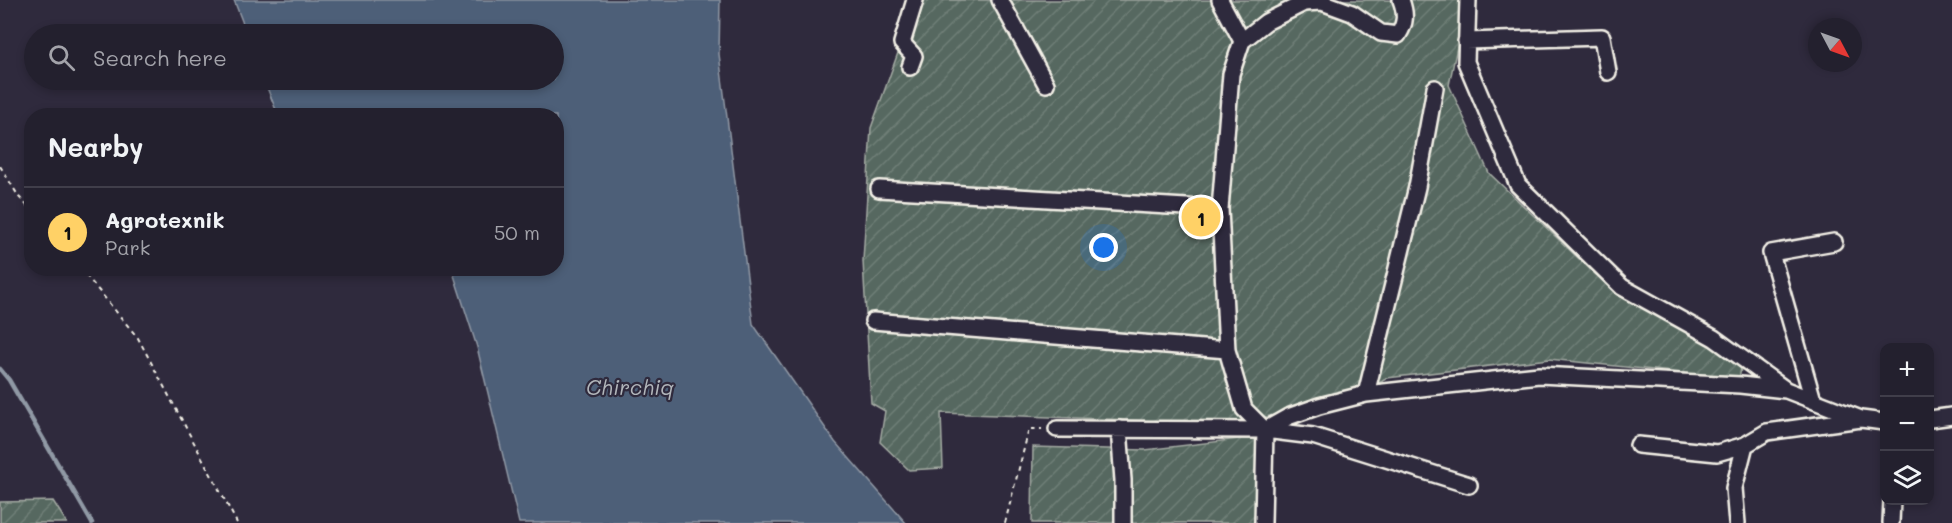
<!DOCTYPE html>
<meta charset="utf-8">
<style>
:root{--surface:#23202e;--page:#2f2d3a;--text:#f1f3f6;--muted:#a3a3aa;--line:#403e4a;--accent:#ffd166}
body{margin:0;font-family:Mali,sans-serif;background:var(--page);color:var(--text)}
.controls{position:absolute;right:18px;bottom:18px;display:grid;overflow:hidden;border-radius:12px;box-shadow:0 3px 9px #0003}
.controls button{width:54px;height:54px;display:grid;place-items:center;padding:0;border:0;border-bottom:2px solid var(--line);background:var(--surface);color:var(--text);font:30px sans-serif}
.compass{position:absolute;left:1808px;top:18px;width:54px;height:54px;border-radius:50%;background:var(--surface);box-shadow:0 3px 9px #0003;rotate:131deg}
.you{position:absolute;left:1104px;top:248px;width:21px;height:21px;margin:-15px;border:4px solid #fff;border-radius:50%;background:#1a73e8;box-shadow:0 0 0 9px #1a73e833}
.badge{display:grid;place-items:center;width:39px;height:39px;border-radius:50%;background:var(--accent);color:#111;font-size:20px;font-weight:700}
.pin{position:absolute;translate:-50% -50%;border:3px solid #fff;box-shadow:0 2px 6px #0006}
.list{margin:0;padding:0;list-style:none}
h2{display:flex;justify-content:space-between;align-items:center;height:78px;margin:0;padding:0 24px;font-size:26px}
h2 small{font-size:20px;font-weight:400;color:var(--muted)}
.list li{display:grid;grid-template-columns:39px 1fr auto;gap:18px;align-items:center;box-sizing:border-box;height:90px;padding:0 24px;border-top:2px solid var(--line)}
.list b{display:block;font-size:22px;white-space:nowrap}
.list p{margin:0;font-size:20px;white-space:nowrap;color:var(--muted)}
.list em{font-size:20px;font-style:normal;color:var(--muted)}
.icon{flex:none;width:33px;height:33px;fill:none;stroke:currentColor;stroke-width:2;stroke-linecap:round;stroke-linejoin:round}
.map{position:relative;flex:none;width:1952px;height:523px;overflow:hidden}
.search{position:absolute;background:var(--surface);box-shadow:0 3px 9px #0003;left:24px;top:24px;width:540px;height:66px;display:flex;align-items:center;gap:15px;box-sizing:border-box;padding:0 21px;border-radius:33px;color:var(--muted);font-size:22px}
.panel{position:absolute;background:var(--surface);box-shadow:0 3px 9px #0003;left:24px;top:108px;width:540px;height:168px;border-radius:24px}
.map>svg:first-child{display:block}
.garden{fill:url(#garden-furrows);stroke:#a5aca4;stroke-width:1.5}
.water{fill:#4e5e78;stroke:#9099a5;stroke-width:1.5}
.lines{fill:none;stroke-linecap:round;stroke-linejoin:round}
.stream{stroke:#9099a5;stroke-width:4.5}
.minor-casing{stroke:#f4f1e8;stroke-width:20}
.path{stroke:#f4f1e8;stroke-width:2;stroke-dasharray:4.5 4.5;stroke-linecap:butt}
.minor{stroke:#2f2a3d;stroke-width:15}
.labels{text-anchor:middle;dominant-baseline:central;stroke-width:4.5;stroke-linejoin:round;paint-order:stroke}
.water-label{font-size:21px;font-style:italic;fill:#b2b6bb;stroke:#2f2a3d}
</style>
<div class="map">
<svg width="1952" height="523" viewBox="0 0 1952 523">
<defs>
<pattern id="garden-furrows" width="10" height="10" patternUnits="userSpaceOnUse" patternTransform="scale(1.5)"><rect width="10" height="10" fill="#566860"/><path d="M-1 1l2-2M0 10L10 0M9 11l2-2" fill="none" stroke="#6f7e77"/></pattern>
</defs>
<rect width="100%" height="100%" fill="#2f2a3d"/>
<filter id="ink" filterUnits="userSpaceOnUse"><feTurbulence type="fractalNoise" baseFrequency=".0167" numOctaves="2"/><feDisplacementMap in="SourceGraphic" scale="12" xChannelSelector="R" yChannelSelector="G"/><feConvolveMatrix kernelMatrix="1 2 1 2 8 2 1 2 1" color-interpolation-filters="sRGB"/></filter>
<g filter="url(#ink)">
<path class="garden" d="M917,0H1461V28L1449,85L1489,173L1596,275L1742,363L1739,379L1549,359L1387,378L1361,395L1316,404L1239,424L941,413L943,468L909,470L880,442L885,411L871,403L863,261L871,128Z
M1256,437V523H1032L1033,447L1145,450Z
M53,501L67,523H0V502Z"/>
<path class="water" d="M234,0H720L719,54L753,324L835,442L906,523H519L477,347L452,269L556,268V116L278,115L264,80H554V34H247Z"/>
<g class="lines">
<path class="stream" d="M0,369L9,380L92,523"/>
<defs>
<path id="minor" d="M1000,0L1046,84
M1220,0L1242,41
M1468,0L1466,62L1518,185L1622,287L1714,338L1786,390
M1466,41L1602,37L1608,72
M910,67L914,56L902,43L915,0
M879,189L1220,209
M873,321L1227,350
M1366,394L1417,187L1435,88
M1813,400L1771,253L1834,242
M1930,419L1952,416
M1057,429L1265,430L1313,436L1469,485
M1119,429L1123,480V523
M1265,430L1244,409L1227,350L1220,209L1231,74L1242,41L1266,22L1304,3L1322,2L1352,13L1381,33L1398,35C1406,23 1406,14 1401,0
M1265,430L1288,417L1319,406L1366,394L1539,375L1740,385L1786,390L1861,419
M1638,445L1717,453L1745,445
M1263,523L1265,430
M1737,523L1734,488L1745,445L1767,432L1861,419L1884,422
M1891,523L1892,500"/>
</defs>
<use href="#minor" class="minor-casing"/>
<path class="path" d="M0,166L19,197L32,211
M80,268L138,338L237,523
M1005,523L1029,429H1042"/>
<use href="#minor" class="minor"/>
</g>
</g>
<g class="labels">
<g class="water-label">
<text x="630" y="386">Chirchiq</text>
</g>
</g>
</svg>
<div class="controls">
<button>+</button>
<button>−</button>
<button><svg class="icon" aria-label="layers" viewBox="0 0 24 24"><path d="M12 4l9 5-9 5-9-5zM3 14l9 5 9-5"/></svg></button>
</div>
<svg class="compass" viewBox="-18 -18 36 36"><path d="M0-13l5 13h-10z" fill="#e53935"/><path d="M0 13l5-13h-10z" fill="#a3a3aa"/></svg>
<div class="you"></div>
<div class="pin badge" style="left:1201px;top:217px">1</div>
<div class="search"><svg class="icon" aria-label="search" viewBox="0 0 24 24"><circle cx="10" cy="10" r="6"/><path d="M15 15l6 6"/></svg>Search here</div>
<section class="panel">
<h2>Nearby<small></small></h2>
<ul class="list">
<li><span class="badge">1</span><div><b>Agrotexnik</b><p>Park</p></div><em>50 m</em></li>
</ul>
</section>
</div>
